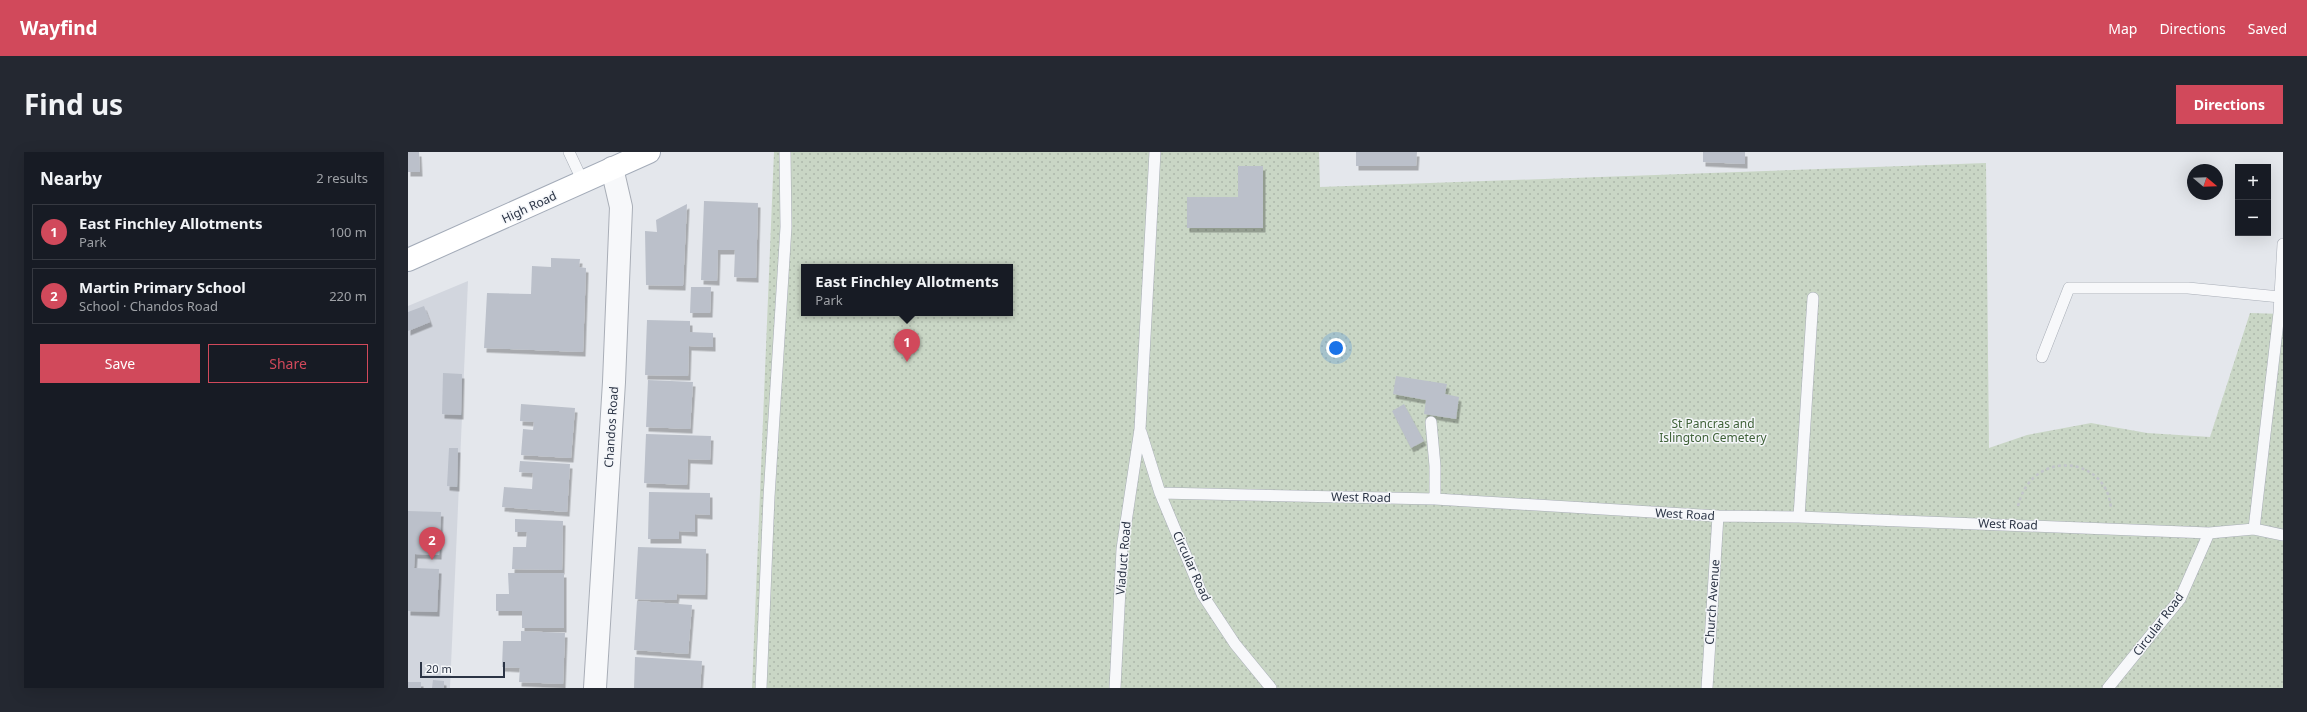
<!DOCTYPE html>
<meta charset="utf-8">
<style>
:root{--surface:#171b24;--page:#242831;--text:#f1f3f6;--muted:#9ea1a6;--line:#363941;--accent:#d1495b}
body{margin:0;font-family:"Noto Sans",sans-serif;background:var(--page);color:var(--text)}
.controls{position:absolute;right:12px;top:12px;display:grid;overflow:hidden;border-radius:0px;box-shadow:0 4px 16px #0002}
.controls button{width:36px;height:36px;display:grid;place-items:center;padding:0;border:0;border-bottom:1px solid var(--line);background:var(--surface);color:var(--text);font:20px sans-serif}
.compass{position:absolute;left:1779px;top:12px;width:36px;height:36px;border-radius:50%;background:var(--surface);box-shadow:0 4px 16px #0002;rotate:109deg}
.scale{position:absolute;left:12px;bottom:10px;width:85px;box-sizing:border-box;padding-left:4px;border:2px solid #2b3445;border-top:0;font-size:11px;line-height:14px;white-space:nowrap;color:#2b3445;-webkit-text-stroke:3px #f4f6f9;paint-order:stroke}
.you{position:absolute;left:928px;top:196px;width:14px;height:14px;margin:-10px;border:3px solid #fff;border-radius:50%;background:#1a73e8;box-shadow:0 0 0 6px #1a73e833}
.badge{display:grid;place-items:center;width:26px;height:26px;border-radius:50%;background:var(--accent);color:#fff;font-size:13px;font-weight:700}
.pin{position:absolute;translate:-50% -33px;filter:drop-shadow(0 1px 2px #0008)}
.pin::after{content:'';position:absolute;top:21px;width:14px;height:12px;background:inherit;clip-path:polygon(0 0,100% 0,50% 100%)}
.popup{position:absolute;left:393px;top:112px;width:212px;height:52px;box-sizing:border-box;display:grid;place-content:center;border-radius:0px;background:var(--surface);filter:drop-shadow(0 1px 3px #0005);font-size:13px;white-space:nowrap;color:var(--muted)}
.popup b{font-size:15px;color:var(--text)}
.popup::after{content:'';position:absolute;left:50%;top:100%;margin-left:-8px;border:8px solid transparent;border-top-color:var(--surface)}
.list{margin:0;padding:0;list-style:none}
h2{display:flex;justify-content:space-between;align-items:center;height:52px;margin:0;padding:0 16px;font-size:17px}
h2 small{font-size:13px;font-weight:400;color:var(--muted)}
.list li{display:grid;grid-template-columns:26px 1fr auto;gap:12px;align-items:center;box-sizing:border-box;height:56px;margin:0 8px 8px;padding:0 8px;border:1px solid var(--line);border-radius:0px}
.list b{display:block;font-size:15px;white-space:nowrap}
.list p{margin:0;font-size:13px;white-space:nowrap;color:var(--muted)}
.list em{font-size:13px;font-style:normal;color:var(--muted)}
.actions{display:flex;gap:8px;padding:12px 16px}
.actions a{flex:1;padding:9px 0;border:1px solid var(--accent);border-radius:0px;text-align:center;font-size:14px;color:var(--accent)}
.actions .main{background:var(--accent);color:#fff}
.map{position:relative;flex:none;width:1875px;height:536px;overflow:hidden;border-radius:0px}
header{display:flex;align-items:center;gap:24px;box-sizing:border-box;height:56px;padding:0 20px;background:var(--accent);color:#fff}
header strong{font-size:19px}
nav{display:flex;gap:22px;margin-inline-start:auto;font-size:14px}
.intro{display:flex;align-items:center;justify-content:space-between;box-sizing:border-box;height:96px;padding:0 24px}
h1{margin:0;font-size:28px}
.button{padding:10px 18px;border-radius:0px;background:var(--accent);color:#fff;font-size:14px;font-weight:700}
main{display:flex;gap:24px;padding:0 24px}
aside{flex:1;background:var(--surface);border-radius:0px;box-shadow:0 4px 16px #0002}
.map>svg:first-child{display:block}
.built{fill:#d2d6de}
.park{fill:url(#park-dots);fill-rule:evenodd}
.building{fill:#bbc0ca;filter:url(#shadow)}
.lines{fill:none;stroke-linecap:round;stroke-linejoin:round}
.service-casing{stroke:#a9aeb7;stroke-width:12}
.minor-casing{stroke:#a9aeb7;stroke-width:24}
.primary-casing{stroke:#a3abb8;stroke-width:24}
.path{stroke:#c2c5cb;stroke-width:2.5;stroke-dasharray:3 3;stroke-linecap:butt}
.service{stroke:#f7f8fa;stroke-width:11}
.minor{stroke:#f7f8fa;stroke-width:22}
.primary{stroke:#fff;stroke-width:22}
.labels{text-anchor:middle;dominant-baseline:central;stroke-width:3;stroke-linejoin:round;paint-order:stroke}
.street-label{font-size:12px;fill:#2b3445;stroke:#f4f6f9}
.park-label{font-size:12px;fill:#3f6138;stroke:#f4f6f9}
</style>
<header>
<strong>Wayfind</strong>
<nav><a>Map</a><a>Directions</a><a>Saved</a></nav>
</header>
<div class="intro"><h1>Find us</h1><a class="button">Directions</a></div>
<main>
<aside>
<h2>Nearby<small>2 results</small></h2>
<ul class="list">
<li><span class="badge">1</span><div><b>East Finchley Allotments</b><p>Park</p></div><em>100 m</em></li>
<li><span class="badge">2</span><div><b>Martin Primary School</b><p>School · Chandos Road</p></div><em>220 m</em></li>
</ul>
<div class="actions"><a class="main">Save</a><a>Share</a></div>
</aside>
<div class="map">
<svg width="1875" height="536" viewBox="0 0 1875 536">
<defs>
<pattern id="park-dots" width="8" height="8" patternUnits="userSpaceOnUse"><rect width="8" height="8" fill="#c9d6c5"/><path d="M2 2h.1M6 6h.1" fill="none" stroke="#adb8ab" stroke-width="1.8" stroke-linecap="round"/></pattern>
<filter id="shadow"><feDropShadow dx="2.5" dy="4.5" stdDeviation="0" flood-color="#0004"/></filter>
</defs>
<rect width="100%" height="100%" fill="#e4e7ec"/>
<path class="built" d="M60,129L42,536H0V154Z"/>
<path class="park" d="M366,0H911L912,35L1578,11L1581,296L1619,283L1683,271L1739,281L1802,285L1842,161L1875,162V536H344ZM396,115H602V161H396Z"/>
<path class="building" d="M0,0H11L12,20H0Z
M948,0H1009L1008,14H948Z
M1295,0H1337V12L1295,10Z
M830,14H855V76H779V45H830Z
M296,49L350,51L348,126L326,125L327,98H310L309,129L293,128Z
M279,52L275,134L238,133L237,79L249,80L248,68Z
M143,106L172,107L171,115L178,116L175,200L76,196L79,141L123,142L124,114L143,115Z
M283,135H303L302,161H282Z
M16,154L22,170L0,179V160Z
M239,168L282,169V180L305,181V195L281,194L280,224L237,223Z
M35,221L54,222L53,263L34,262Z
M988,224L1039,232L1037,242L1051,245L1048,267L1016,262L1018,248L985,242Z
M240,228L285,230L282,277L238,275Z
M113,252L167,256L163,306L113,303L115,277L125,278L126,270L112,269Z
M996,252L1016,289L1003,296L984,259Z
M238,282L303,284L302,308L280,307L279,333L236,331Z
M41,296H50L49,335L39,334Z
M112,309L162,312L159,360L94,355L96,335L124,337L125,321L111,320Z
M241,340L302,341V363L287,362V380L271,379V387H240Z
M0,359L33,360L31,403L7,402L6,416L31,417L29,460L0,459Z
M107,367L155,369L154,418L104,417L105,395H118L119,380H107Z
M230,395L298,397L297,443L269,442L268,448L227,447Z
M100,421H156V476H114V459H88V442H101Z
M229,449L284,453L280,502L226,498Z
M113,479L157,481L155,532L111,530L112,516L94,515L95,489H113Z
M227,505L294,509L292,536H226Z
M25,528L36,529V536H24Z
M0,530H13V536H0Z"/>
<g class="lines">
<defs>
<path id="service" d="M161,0L175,30
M1634,205L1661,136H1780L1872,145
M1023,270L1027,314V347
M733,280L752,341L794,442L827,492L863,536
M752,341L1027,347L1310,364L1391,365L1801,381L1846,377L1871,161L1875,92
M1391,365L1405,146
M1846,377L1875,383
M353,536L361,345L378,75L377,0
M707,536L714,397L732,277L747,0
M1299,536L1310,364
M1700,536L1772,447L1801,381"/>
<path id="minor" d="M187,536L206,230L213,55L204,16"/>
<path id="primary" d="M0,108L241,0"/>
</defs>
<use href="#service" class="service-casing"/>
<use href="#minor" class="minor-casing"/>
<use href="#primary" class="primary-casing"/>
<path class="path" d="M1610,354C1624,295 1700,304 1703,357"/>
<use href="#service" class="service"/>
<use href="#minor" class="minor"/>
<use href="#primary" class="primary"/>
</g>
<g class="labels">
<g class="street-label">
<text transform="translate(121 55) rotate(-25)">High Road</text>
<text transform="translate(203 275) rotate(-86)">Chandos Road</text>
<text transform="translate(953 345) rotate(1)">West Road</text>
<text transform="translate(1277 362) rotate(3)">West Road</text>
<text transform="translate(1600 372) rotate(2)">West Road</text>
<text transform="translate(715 406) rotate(-85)">Viaduct Road</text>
<text transform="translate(784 414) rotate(66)">Circular Road</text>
<text transform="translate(1304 450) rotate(-86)">Church Avenue</text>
<text transform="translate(1750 472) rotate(-53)">Circular Road</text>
</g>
<g class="park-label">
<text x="1305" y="271">St Pancras and<tspan x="1305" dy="14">Islington Cemetery</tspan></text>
</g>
</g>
</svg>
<div class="controls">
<button>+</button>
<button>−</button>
</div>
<svg class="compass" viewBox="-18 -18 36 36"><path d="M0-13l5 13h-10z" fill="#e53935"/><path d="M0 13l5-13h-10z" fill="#9ea1a6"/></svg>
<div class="scale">20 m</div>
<div class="you"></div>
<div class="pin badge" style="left:499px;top:210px">1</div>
<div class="popup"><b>East Finchley Allotments</b>Park</div>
<div class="pin badge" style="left:24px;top:408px">2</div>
</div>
</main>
